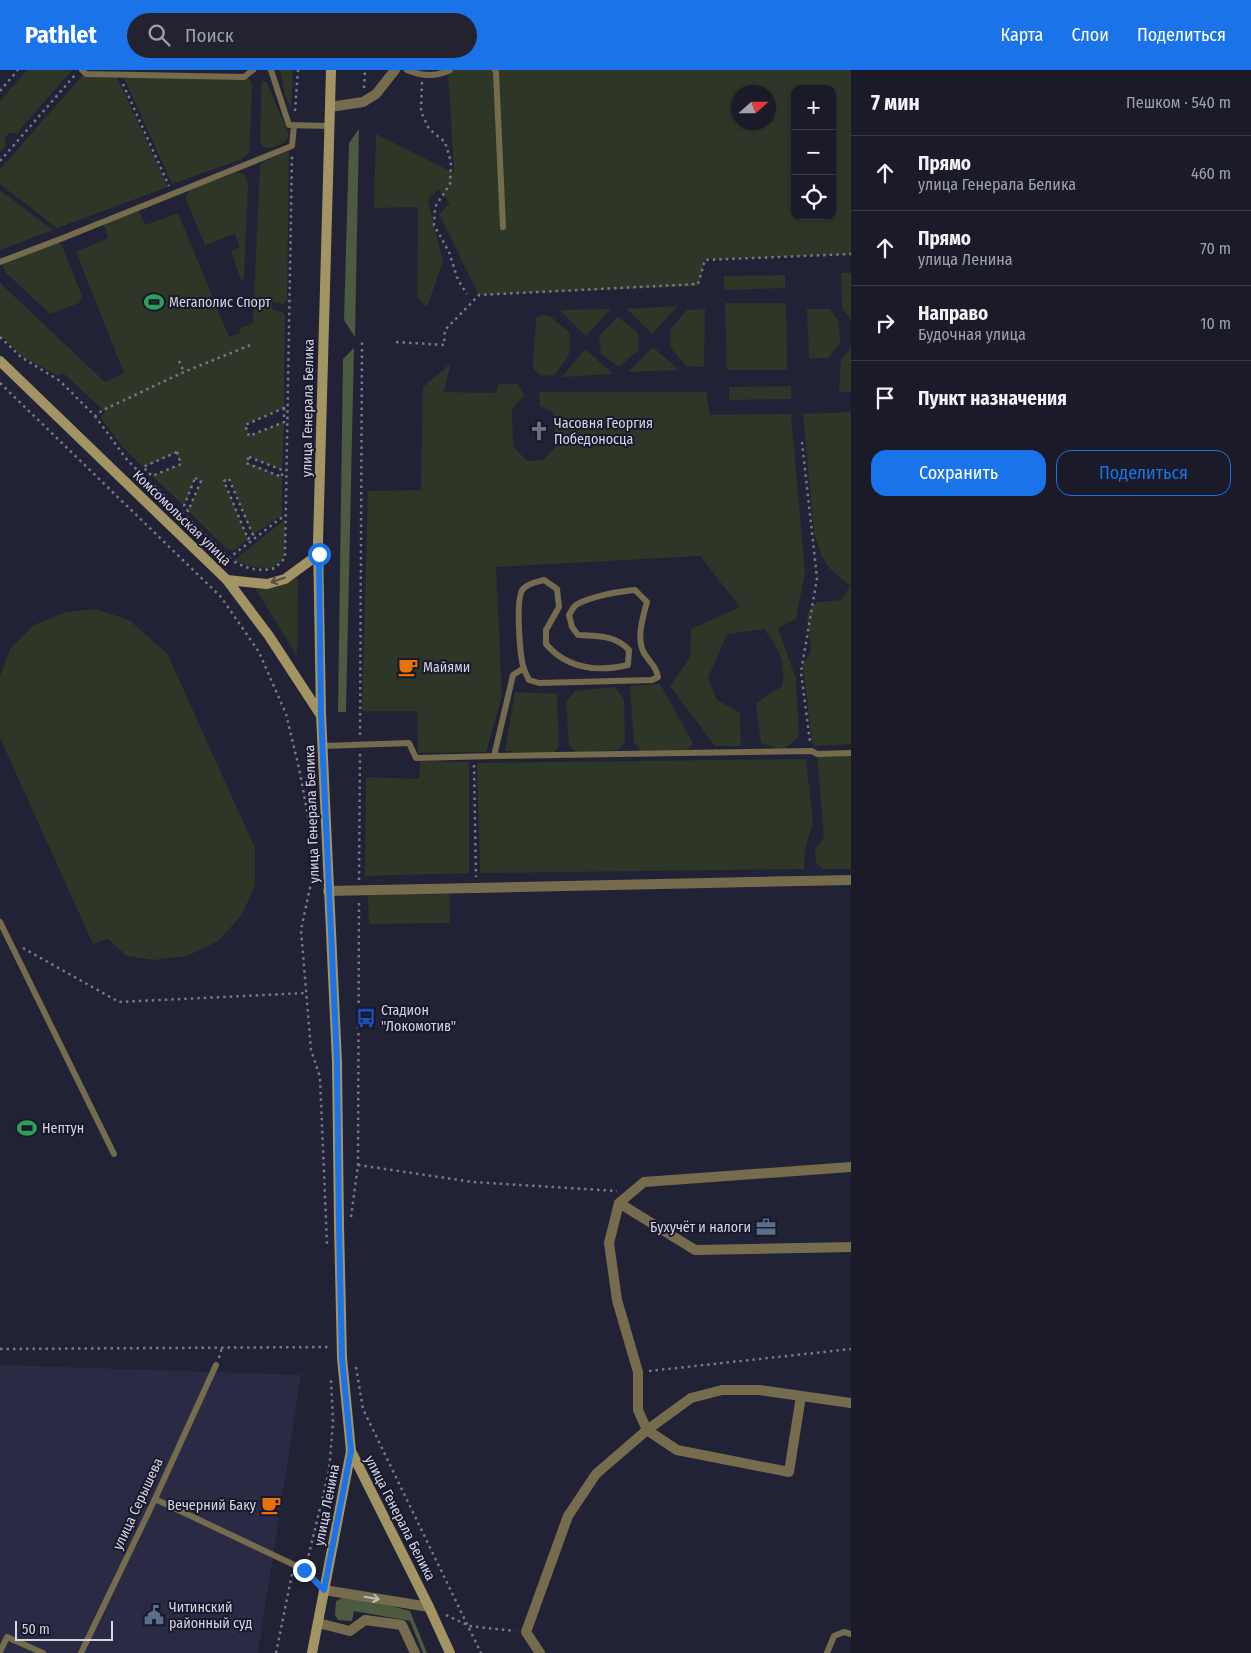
<!DOCTYPE html>
<html lang="ru">
<meta charset="utf-8">
<style>
:root{--surface:#1a1a28;--page:#232330;--text:#f1f3f6;--muted:#9fa1a8;--line:#383845;--accent:#1a73e8}
body{margin:0;font-family:"Fira Sans Condensed",sans-serif;background:var(--page);color:var(--text)}
.controls{position:absolute;right:15px;top:15px;display:grid;overflow:hidden;border-radius:10px;box-shadow:0 1px 4px #0004}
.controls button{width:45px;height:45px;display:grid;place-items:center;padding:0;border:0;border-bottom:1px solid var(--line);background:var(--surface);color:var(--text);font:25px sans-serif}
.compass{position:absolute;left:731px;top:15px;width:45px;height:45px;border-radius:50%;background:var(--surface);box-shadow:0 1px 4px #0004;rotate:69deg}
.scale{position:absolute;left:15px;bottom:12px;width:98px;box-sizing:border-box;padding-left:5px;border:2px solid #d5d6e4;border-top:0;font-size:14px;line-height:18px;white-space:nowrap;color:#d5d6e4;-webkit-text-stroke:4px #19182c;paint-order:stroke}
.stop{position:absolute;width:15px;height:15px;margin:-11px;border:4px solid #1a73e8;border-radius:50%;background:#fff}
.stop.end{background:#1a73e8;border-color:#fff;box-shadow:0 1px 5px #0008}
.list{margin:0;padding:0;list-style:none}
h2{display:flex;justify-content:space-between;align-items:center;height:65px;margin:0;padding:0 20px;font-size:21px}
h2 small{font-size:16px;font-weight:400;color:var(--muted)}
.list li{display:grid;grid-template-columns:32px 1fr auto;gap:15px;align-items:center;box-sizing:border-box;height:75px;padding:0 20px;border-top:1px solid var(--line)}
.list b{display:block;font-size:19px;white-space:nowrap}
.list p{margin:0;font-size:16px;white-space:nowrap;color:var(--muted)}
.list em{font-size:16px;font-style:normal;color:var(--muted)}
.actions{display:flex;gap:10px;padding:15px 20px}
.actions a{flex:1;padding:11px 0;border:1px solid var(--accent);border-radius:15px;text-align:center;font-size:18px;color:var(--accent)}
.actions .main{background:var(--accent);color:#fff}
.icon{flex:none;width:28px;height:28px;fill:none;stroke:currentColor;stroke-width:2;stroke-linecap:round;stroke-linejoin:round}
.map{position:relative;flex:none;width:851px;height:1583px;overflow:hidden}
header{display:flex;align-items:center;gap:30px;box-sizing:border-box;height:70px;padding:0 25px;background:var(--accent);color:#fff}
header strong{font-size:24px}
nav{display:flex;gap:28px;margin-inline-start:auto;font-size:18px}
.search{width:350px;height:45px;background:var(--page);display:flex;align-items:center;gap:12px;box-sizing:border-box;padding:0 18px;border-radius:28px;color:var(--muted);font-size:19px}
main{display:flex}
aside{flex:1;background:var(--surface)}
.map>svg:first-child{display:block}
.built{fill:#2b2a44}
.green{fill:#2d3627;fill-rule:evenodd}
.forest{fill:#4c5a40}
.lines{fill:none;stroke-linecap:round;stroke-linejoin:round}
.path{stroke:#778;stroke-width:2.5;stroke-dasharray:2.5 4;stroke-linecap:butt}
.service{stroke:#756c4d;stroke-width:6}
.minor{stroke:#756c4d;stroke-width:10}
.secondary{stroke:#a39563;stroke-width:10}
.oneway{stroke:#575045}
.oneway2{stroke:#bdbcbe}
.route{stroke:#1a73e8;stroke-width:6}
.labels{text-anchor:middle;dominant-baseline:central;stroke-width:4;stroke-linejoin:round;paint-order:stroke}
.poi-label{font-size:14px;fill:#d5d6e4;stroke:#19182c;text-anchor:start}
.street-label{font-size:14px;fill:#d5d6e4;stroke:#19182c}
</style>
<header>
<strong>Pathlet</strong>
<div class="search"><svg class="icon" aria-label="search" viewBox="0 0 24 24"><circle cx="10" cy="10" r="6"/><path d="M15 15l6 6"/></svg>Поиск</div>
<nav><a>Карта</a><a>Слои</a><a>Поделиться</a></nav>
</header>
<main>
<div class="map">
<svg width="851" height="1583" viewBox="0 0 851 1583">
<rect width="100%" height="100%" fill="#222236"/>
<path class="built" d="M0,1295L301,1305L258,1583H0Z"/>
<path class="green" d="M27,0H72L17,63H9L5,67L6,76L0,82V31Z
M280,0H293L291,38L285,25Z
M448,0H851V184L705,190L698,216L479,225L439,144L450,133L438,119L428,130L443,191L427,237L417,228L418,137L374,138L376,64L454,103ZM795,19H832V146H795ZM738,22H768V52H738Z
M86,4L116,5L168,117L57,158L0,114V99L82,6Z
M123,6L247,7L251,12L252,16L249,83L242,89L172,114Z
M262,11L267,13L289,65C287,73 275,78 267,78L262,76L260,70Z
M289,81L287,230L283,234L272,232V240L282,242L285,245L284,338L245,355L250,366L284,352L282,400L250,387L247,392L282,407V445L253,465L229,409L224,411L248,469L233,481L227,479L188,441L201,411L195,408L184,436L152,406L181,394L176,383L143,397L122,376L100,347L105,342L63,303L58,306L23,287L0,265V213L105,312L124,303L76,182L108,168L104,154L139,141L145,155L178,143L229,267L240,263L239,259L253,253L260,95L263,92Z
M237,102L244,104L248,114L244,209L241,210L231,181L240,177L235,164L205,175L186,130V125L190,120Z
M0,120L53,160L0,180Z
M57,172L62,176L82,226L79,233L50,244L6,203L3,198V193Z
M841,203H851V249L842,239Z
M785,205V218L724,220V206Z
M725,233H786L787,300H727Z
M678,236L652,264L627,239Z
M611,239L586,266L560,240Z
M705,239L704,297L686,296L670,277L671,258L687,240Z
M807,239H830L839,252L840,274L828,288H809Z
M542,245L550,246L570,263L569,284L555,305L541,306L533,298L536,248Z
M618,247L638,263L639,280L619,297L601,284L599,266Z
M653,277L679,300L628,302Z
M851,277V322H839L841,289Z
M585,279L613,304L562,307Z
M451,293L444,322L496,323L498,314H518L525,325L512,339L513,376L527,391L543,390L557,376L553,342L540,336L539,322H706L710,345L791,344L805,503L796,549L778,558L796,609L799,666L783,680L761,673L756,633L782,616C787,592 778,578 764,559L727,564L708,608L717,630L740,643L741,676H715L670,616L690,587L691,559L740,537L700,486L496,497L502,626L486,682L418,683L417,641H362L368,421L421,420L423,317Z
M791,316V329L729,330V317Z
M851,342V674L815,676L812,673L803,595L811,581L807,544L817,532L841,530L850,516L829,498L821,485L814,463L803,344Z
M284,450C285,462 288,478 282,489C274,505 247,496 235,490Z
M291,508L298,509L297,586L253,515Z
M95,539L129,550L167,583L255,778V816L241,846L218,871L187,886L154,890L127,886L108,869L93,874L0,668V606L10,579L34,555L66,542Z
M660,614L693,673L687,680L641,681L634,672L630,616Z
M615,617L624,630L625,672L618,680L576,682L569,675L566,631L575,621Z
M515,622L557,624L559,677L551,684L505,681Z
M851,685V799H823L816,793L815,780L824,767L817,686Z
M806,689L813,752L805,780L804,799L480,803L477,693Z
M420,691L469,692V803L365,806L366,707L419,709Z
M449,824L450,853L369,854L368,825Z"/>
<path class="forest" d="M359,59L355,267L344,250L349,73Z
M354,278L346,642H338L343,289Z
M343,1528L380,1533L410,1541L427,1583H423L410,1551L354,1541L352,1551L338,1550L335,1545L336,1531Z"/>
<g class="lines">
<path class="path" d="M422,12L421,42L429,59L445,72L451,92L450,114L435,137L434,155L449,182L458,210L467,224
M123,14L169,116
M364,18L365,0
M0,21L18,0
M295,41L298,0
M0,91L75,5
M0,267L21,287L60,311L95,346L103,340L184,302L253,274
M396,272L444,275L445,260L479,225L698,214L705,190L851,184
M179,291L184,302
M0,313L221,527L259,582L286,644L299,698L310,757L311,813L301,860L311,980L320,1007L327,1175
M284,338V352L249,366L245,355Z
M95,346L128,391L229,488L285,445
M802,372L817,508L801,602L810,672
M177,382L181,394L152,406L143,397Z
M249,387L282,400V407L246,393Z
M195,408L201,411L188,441L184,436Z
M229,409L253,465L248,469L224,411Z
M229,488C241,497 257,502 272,499C277,497 281,492 285,488L292,85
M360,665L362,272
M474,695L476,807
M359,810L360,683
M23,878L119,932L305,923
M358,1095L473,1112L617,1121
M351,1147L358,1095L359,830
M0,1279L330,1277
M219,1288L222,1277
M356,1297L363,1339L481,1583
M649,1301L851,1279
M307,1492L329,1401L333,1352L331,1310
M446,1545L469,1556L515,1561
M276,1583L292,1504"/>
<path class="service" d="M82,0L86,4L244,7L253,0
M271,0L289,55L329,56
M407,0C421,6 436,7 450,0
M495,0L496,2L503,157
M0,192L63,168L292,76L294,55
M544,510L557,519L559,537L546,560V574C567,599 598,602 628,595L629,580C615,565 598,566 578,565L572,557L569,545C571,542 573,537 576,535C588,527 620,521 635,520L647,532C643,546 636,569 644,583C649,592 656,595 658,607L652,610L539,613L529,610C528,607 525,603 524,599C520,588 515,528 523,519C528,513 537,512 544,510Z
M323,676L409,673L416,688L494,686L513,605L524,598
M494,686L812,681L817,684L851,683
M0,852L114,1084
M155,1429L305,1500L324,1520
M0,1582L7,1567L43,1583
M81,1583L155,1429L216,1295
M827,1583L834,1566L844,1562L851,1564"/>
<path class="minor" d="M330,37L363,32L376,24L395,0
M328,821L851,810
M619,1133L695,1180L851,1177
M801,1326L789,1402L677,1380L647,1360L638,1340V1302L617,1230L609,1173L619,1133L644,1112L851,1097
M324,1520L429,1537
M318,1553L350,1561L365,1550L402,1555L415,1583
M540,1583L526,1562L568,1446L596,1404L647,1360L691,1328L722,1320H759L851,1333"/>
<path class="secondary" d="M331,0L318,472L321,644L337,992L339,1155L342,1288L351,1381L429,1537L450,1583
M0,291L227,510L269,566L320,644
M227,510L267,514L285,509L319,484
M312,1583L351,1381"/>
</g>
<defs><path id="oneway-shaft" d="M-6 0H5M1.5-3L5.5 0L1.5 3" fill="none" stroke-width="1.6" stroke-linecap="round" stroke-linejoin="round" transform="scale(1.25)"/></defs>
<use class="oneway" href="#oneway-shaft" transform="translate(278 510) rotate(161)"/>
<use class="oneway2" href="#oneway-shaft" transform="translate(372 1528) rotate(9)"/>
<g class="lines">
<path class="route" d="M304,1500L324,1520L351,1381L342,1288L339,1155L337,992L321,644L319,484"/>
</g>
<defs>
<symbol id="stadium-bare" viewBox="-9 -9 18 18"><path d="M0-5a6.5 5 0 1 0 0 10a6.5 5 0 1 0 0-10ZM-3.5-1.8h7v3.6h-7Z" fill="#2e9e5b" stroke="#19182c" stroke-width="2.5" paint-order="stroke"/></symbol>
<symbol id="church-bare" viewBox="-9 -9 18 18"><path d="M-1.2-6h2.4v3.5h3.3v2.4h-3.3V6h-2.4V-.1h-3.3v-2.4h3.3Z" fill="#6b7280" stroke="#19182c" stroke-width="2.5" paint-order="stroke"/></symbol>
<symbol id="cafe-bare" viewBox="-9 -9 18 18"><path d="M-5.5-4.5H6V0H3Q3 3.5 0 3.5H-2.5Q-5.5 3.5-5.5 0ZM3-3.2v2h1.7v-2ZM-6 4.5H4V6H-6Z" fill="#e8710a" stroke="#19182c" stroke-width="2.5" paint-order="stroke"/></symbol>
<symbol id="bus-bare" viewBox="-9 -9 18 18"><path d="M-5-6H5V4H4V6H2V4H-2V6H-4V4H-5ZM-3.5-4V0h7V-4ZM-3.5 1.2v1.5H-2V1.2ZM2 1.2v1.5H3.5V1.2Z" fill="#1a4fb4" stroke="#19182c" stroke-width="2.5" paint-order="stroke"/></symbol>
<symbol id="office-bare" viewBox="-9 -9 18 18"><path d="M-6-3h4V-5.5h4V-3h4V5H-6ZM-1-4.5V-3h2v-1.5ZM-6 0V1H6V0Z" fill="#5c6f8a" stroke="#19182c" stroke-width="2.5" paint-order="stroke"/></symbol>
<symbol id="civic-bare" viewBox="-9 -9 18 18"><path d="M-.6-6.5H3V-4.5H.6V-3L4-1V1h2V6H-6V1h2V-1L-.6-3ZM-1.2 2.5V6h2.4V2.5Z" fill="#5c6f8a" stroke="#19182c" stroke-width="2.5" paint-order="stroke"/></symbol>
</defs>
<g fill-rule="evenodd">
<use href="#stadium-bare" x="140" y="218" width="28" height="28"/>
<use href="#church-bare" x="525" y="347" width="28" height="28"/>
<use href="#cafe-bare" x="394" y="583" width="28" height="28"/>
<use href="#bus-bare" x="352" y="934" width="28" height="28"/>
<use href="#stadium-bare" x="13" y="1044" width="28" height="28"/>
<use href="#office-bare" x="752" y="1143" width="28" height="28"/>
<use href="#cafe-bare" x="257" y="1421" width="28" height="28"/>
<use href="#civic-bare" x="140" y="1531" width="28" height="28"/>
</g>
<g class="labels">
<g class="poi-label">
<text x="169" y="232">Мегаполис Спорт</text>
<text x="554" y="353">Часовня Георгия<tspan x="554" dy="16">Победоносца</tspan></text>
<text x="423" y="597">Майями</text>
<text x="381" y="940">Стадион<tspan x="381" dy="16">"Локомотив"</tspan></text>
<text x="42" y="1058">Нептун</text>
<text x="751" y="1157" text-anchor="end">Бухучёт и налоги</text>
<text x="256" y="1435" text-anchor="end">Вечерний Баку</text>
<text x="169" y="1537">Читинский<tspan x="169" dy="16">районный суд</tspan></text>
</g>
<g class="street-label">
<text transform="translate(308 338) rotate(-89)">улица Генерала Белика</text>
<text transform="translate(182 448) rotate(44)">Комсомольская улица</text>
<text transform="translate(312 744) rotate(-92)">улица Генерала Белика</text>
<text transform="translate(138 1434) rotate(-65)">улица Серышева</text>
<text transform="translate(327 1435) rotate(-79)">улица Ленина</text>
<text transform="translate(400 1448) rotate(63)">улица Генерала Белика</text>
</g>
</g>
</svg>
<div class="controls">
<button>+</button>
<button>−</button>
<button><svg class="icon" aria-label="locate" viewBox="0 0 24 24"><circle cx="12" cy="12" r="6"/><path d="M12 2v4M12 18v4M2 12h4M18 12h4"/></svg></button>
</div>
<svg class="compass" viewBox="-18 -18 36 36"><path d="M0-13l5 13h-10z" fill="#e53935"/><path d="M0 13l5-13h-10z" fill="#9fa1a8"/></svg>
<div class="scale">50 m</div>
<div class="stop" style="left:319px;top:484px"></div>
<div class="stop end" style="left:304px;top:1500px"></div>
</div>
<aside>
<h2>7 мин<small>Пешком · 540 m</small></h2>
<ul class="list">
<li><svg class="icon" aria-label="ahead" viewBox="0 0 24 24"><path d="M12 20V5M6 11l6-6 6 6"/></svg><div><b>Прямо</b><p>улица Генерала Белика</p></div><em>460 m</em></li>
<li><svg class="icon" aria-label="ahead" viewBox="0 0 24 24"><path d="M12 20V5M6 11l6-6 6 6"/></svg><div><b>Прямо</b><p>улица Ленина</p></div><em>70 m</em></li>
<li><svg class="icon" aria-label="right" viewBox="0 0 24 24"><path d="M7 20v-9h11M14 6l5 5-5 5"/></svg><div><b>Направо</b><p>Будочная улица</p></div><em>10 m</em></li>
<li><svg class="icon" aria-label="arrive" viewBox="0 0 24 24"><path d="M6 21V4h12l-3 4 3 4H6"/></svg><div><b>Пункт назначения</b></div></li>
</ul>
<div class="actions"><a class="main">Сохранить</a><a>Поделиться</a></div>
</aside>
</main>
